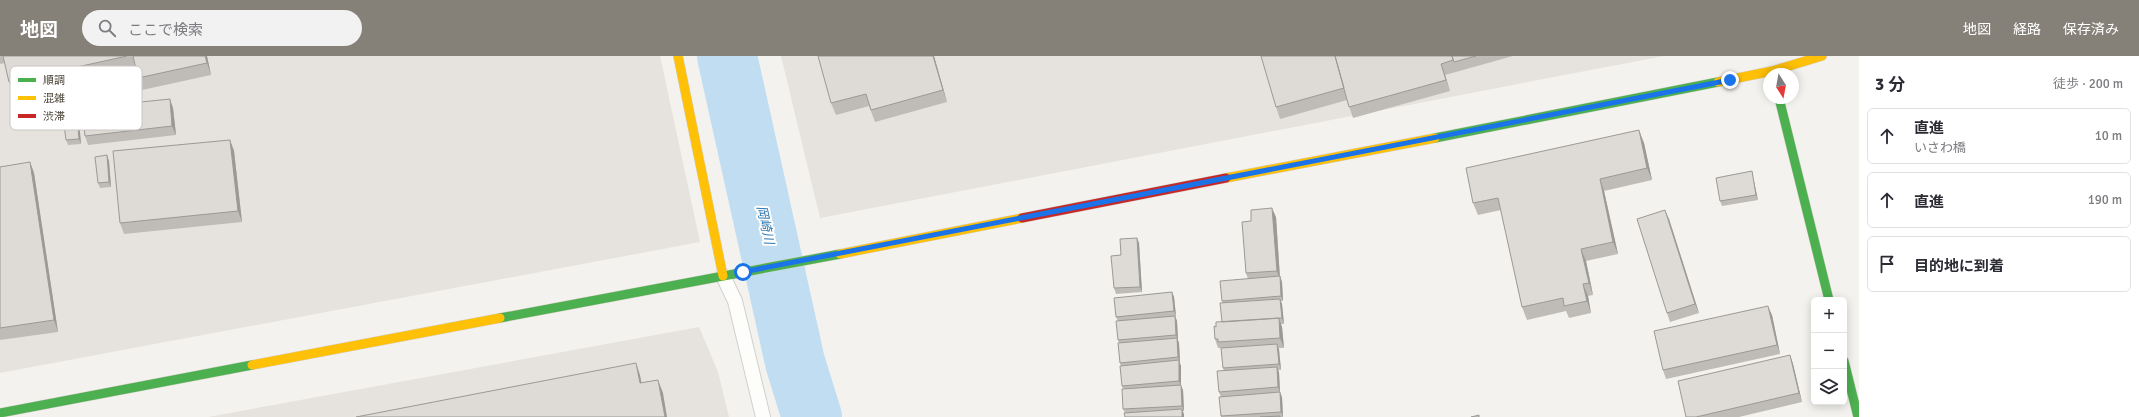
<!DOCTYPE html>
<html lang="ja">
<meta charset="utf-8">
<style>
:root{--surface:#fff;--page:#f2f2f3;--text:#2b2b33;--muted:#7c7c81;--line:#e1e1e2;--accent:#868178}
body{margin:0;font-family:Signika,"Noto Sans JP",sans-serif;background:var(--page);color:var(--text)}
.controls{position:absolute;right:12px;bottom:12px;display:grid;overflow:hidden;border-radius:6px;box-shadow:0 2px 10px #0003}
.controls button{width:36px;height:36px;display:grid;place-items:center;padding:0;border:0;border-bottom:1px solid var(--line);background:var(--surface);color:var(--text);font:20px sans-serif}
.compass{position:absolute;left:1763px;top:12px;width:36px;height:36px;border-radius:50%;background:var(--surface);box-shadow:0 2px 10px #0003;rotate:169deg}
.stop{position:absolute;width:12px;height:12px;margin:-9px;border:3px solid #1a73e8;border-radius:50%;background:#fff}
.stop.end{background:#1a73e8;border-color:#fff;box-shadow:0 1px 4px #0008}
.list{margin:0;padding:0;list-style:none}
h2{display:flex;justify-content:space-between;align-items:center;height:52px;margin:0;padding:0 16px;font-size:17px}
h2 small{font-size:13px;font-weight:400;color:var(--muted)}
.list li{display:grid;grid-template-columns:26px 1fr auto;gap:12px;align-items:center;box-sizing:border-box;height:56px;margin:0 8px 8px;padding:0 8px;border:1px solid var(--line);border-radius:6px}
.list b{display:block;font-size:15px;white-space:nowrap}
.list p{margin:0;font-size:13px;white-space:nowrap;color:var(--muted)}
.list em{font-size:13px;font-style:normal;color:var(--muted)}
.icon{flex:none;width:22px;height:22px;fill:none;stroke:currentColor;stroke-width:2;stroke-linecap:round;stroke-linejoin:round}
.map{position:relative;flex:none;width:1859px;height:361px;overflow:hidden}
header{display:flex;align-items:center;gap:24px;box-sizing:border-box;height:56px;padding:0 20px;background:var(--accent);color:#fff}
header strong{font-size:19px}
nav{display:flex;gap:22px;margin-inline-start:auto;font-size:14px}
.search{width:280px;height:36px;background:var(--page);display:flex;align-items:center;gap:10px;box-sizing:border-box;padding:0 14px;border-radius:22px;color:var(--muted);font-size:15px}
main{display:flex}
aside{flex:1;background:var(--surface)}
.map>svg:first-child{display:block}
.industrial{fill:#e6e2de}
.lines{fill:none;stroke-linecap:round;stroke-linejoin:round}
.river{stroke:#c0ddf1;stroke-width:60}
.lane-casing{stroke:#d2d0cb;stroke-width:16}
.fast-casing{stroke:#d3cfc5;stroke-width:10}
.slow-casing{stroke:#d3cfc5;stroke-width:10}
.jam-casing{stroke:#d3cfc5;stroke-width:10}
.lane{stroke:#fdfdfc;stroke-width:14}
.fast{stroke:#4caf50;stroke-width:9}
.slow{stroke:#ffc107;stroke-width:9}
.jam{stroke:#c62828;stroke-width:9}
.wall{fill:#bfbcb8}
.shaded-wall{fill:#9b9996}
.building{fill:#dedbd6;stroke:#9b9996}
.route{stroke:#1a73e8;stroke-width:5}
.labels{text-anchor:middle;dominant-baseline:central;stroke-width:4;stroke-linejoin:round;paint-order:stroke}
.water-label{font-size:13px;font-style:italic;fill:#2e7ab2;stroke:#fff}
.key{fill:#fff;stroke:#c9c7c4;stroke-width:1}
.key-label{font-size:11px;fill:#4b4439}
</style>
<header>
<strong>地図</strong>
<div class="search"><svg class="icon" aria-label="search" viewBox="0 0 24 24"><circle cx="10" cy="10" r="6"/><path d="M15 15l6 6"/></svg>ここで検索</div>
<nav><a>地図</a><a>経路</a><a>保存済み</a></nav>
</header>
<main>
<div class="map">
<svg width="1859" height="361" viewBox="0 0 1859 361">
<rect width="100%" height="100%" fill="#f4f2ee"/>
<path class="industrial" d="M0,0H660L700,186L0,317Z
M781,0H1664L820,162Z
M699,271L718,316L729,361H208Z"/>
<g class="lines">
<path class="river" d="M727,0L795,306L812,361"/>
<defs>
<path id="lane" d="M723,220L735,245L763,361"/>
<path id="fast" d="M1779,42L1829,244
M1435,82L1718,26
M500,262L840,198
M1844,305L1858,361
M0,357L252,309"/>
<path id="slow" d="M678,0L723,220
M1718,26L1772,15L1822,0
M1226,122L1435,82
M840,198L1022,162
M252,309L500,262"/>
<path id="jam" d="M1022,162L1226,122"/>
</defs>
<use href="#lane" class="lane-casing"/>
<use href="#fast" class="fast-casing"/>
<use href="#slow" class="slow-casing"/>
<use href="#jam" class="jam-casing"/>
<use href="#lane" class="lane"/>
<use href="#fast" class="fast"/>
<use href="#slow" class="slow"/>
<use href="#jam" class="jam"/>
</g>
<path class="wall" d="M0,0H207L211,19L142,34L138,22L136,11L13,38L9,26L5,7L0,8Z
M818,0H934L947,46L875,66L869,50L836,59L831,47Z
M1261,0H1513L1445,19L1450,35L1353,62L1347,44L1280,63L1276,51Z
M173,52L176,79L88,89L85,80Z
M79,65L81,88L68,89L66,84Z
M230,84L234,95L242,166L124,178L120,167Z
M1644,87L1652,124L1604,135L1618,198L1586,205L1593,239L1588,240L1591,257L1569,262L1566,255L1527,264L1522,251L1501,154L1478,159L1473,147Z
M107,99L109,105L111,131L100,132L98,127Z
M30,106L34,117L58,276L0,284V111Z
M1752,115L1753,121L1758,144L1722,150L1720,145Z
M1276,161L1280,220L1282,226L1283,245H1281L1282,248L1284,268H1281L1282,271L1284,292H1279L1281,314H1278L1279,316L1280,337L1282,341L1283,361H1221V341L1219,336L1224,315L1223,312L1221,294V292H1218L1215,283L1216,271L1222,266L1223,247L1222,245L1248,223L1246,217L1251,165Z
M1669,163L1699,257L1670,266L1667,257Z
M1137,182L1139,187L1142,236L1116,238L1114,232L1121,199Z
M1172,236L1174,241L1176,260H1175L1177,265L1178,284L1179,287L1180,307H1179L1181,310V330L1183,334L1184,355H1182L1184,361H1125V357L1123,353V333L1122,330L1121,310L1120,307L1119,287L1118,284V265L1116,261Z
M1772,259L1780,298L1666,323L1663,314Z
M1790,299L1793,308L1802,346L1739,361H1686Z"/>
<path class="shaded-wall" d="M205,0H207L211,19L207,7Z
M933,0H934L947,46L943,34Z
M1441,8L1445,19L1450,35L1446,24Z
M170,43L173,52L176,79L172,70Z
M77,59L79,65L81,88L79,83Z
M1639,74L1644,87L1652,124L1647,112Z
M230,84L234,95L242,166L238,155Z
M107,99L109,105L111,131L109,126Z
M30,106L34,117L58,276L54,264Z
M1752,115L1753,121L1758,144L1756,139Z
M1600,123L1604,135L1618,198L1613,186Z
M1272,152L1276,161L1280,224L1277,215Z
M1665,154L1669,163L1699,257L1695,248Z
M1137,182L1139,187L1142,236L1140,231Z
M1581,193L1586,205L1593,239L1589,227Z
M1280,220L1282,226L1283,245L1281,240Z
M1583,228L1588,240L1591,257L1587,245Z
M1172,236L1174,241L1176,260L1174,255Z
M1280,243L1282,248L1284,268L1282,262Z
M1768,250L1772,259L1780,298L1777,289Z
M1175,260L1177,265L1178,284L1176,279Z
M1279,262L1282,271L1284,292L1280,282Z
M1177,282L1179,287L1180,307L1178,301Z
M1277,288L1279,294L1281,314L1279,308Z
M1790,299L1793,308L1802,346L1799,337Z
M1179,304L1181,310V330L1183,334L1184,355L1182,350L1181,330L1179,325Z
M636,307L640,319L644,340L640,327Z
M1277,311L1279,316L1280,337L1278,331Z
M658,324L663,337L667,361H665Z
M1280,336L1282,341L1283,361L1281,356Z
M1182,353L1184,358V361H1182Z"/>
<path class="building" d="M3,0H127L9,26Z
M133,0H205L207,7L138,22Z
M818,0H933L943,34L871,54L866,38L831,47Z
M1261,0H1335L1344,32L1276,51Z
M1335,0H1452L1453,4L1441,8L1446,24L1349,51Z
M1452,0H1476L1454,6Z
M170,43L172,70L85,80L82,52Z
M77,59L79,83L66,84L63,61Z
M1639,74L1647,112L1600,123L1613,186L1581,193L1589,227L1583,228L1587,245L1564,250L1563,242L1522,251L1498,142L1473,147L1466,112Z
M230,84L238,155L120,167L113,95Z
M107,99L109,126L98,127L95,101Z
M30,106L54,264L0,272V111Z
M1752,115L1756,139L1720,145L1716,122Z
M1272,152L1277,215L1246,217L1242,166L1251,165V154Z
M1665,154L1695,248L1667,257L1637,163Z
M1137,182L1140,231L1114,232L1111,200L1121,199L1120,183Z
M1280,220L1281,240L1222,245L1220,225Z
M1172,236L1174,255L1116,261L1114,242Z
M1280,243L1282,262L1222,266L1220,247Z
M1768,250L1777,289L1663,314L1654,275Z
M1175,260L1176,279L1118,284L1116,265Z
M1279,262L1280,282L1218,286V283H1215L1214,270L1216,271V266Z
M1177,282L1178,301L1120,307L1118,287Z
M1277,288L1279,308L1223,312L1221,292Z
M1790,299L1799,337L1696,361H1686L1678,325Z
M1179,304V325L1122,330L1120,310Z
M636,307L640,327L658,324L665,361H356Z
M1277,311L1278,331L1219,336L1217,315Z
M1181,329L1182,350L1123,353L1122,333Z
M1280,336L1281,356L1221,360L1219,341Z
M1182,353V361H1125L1124,357Z
M1479,359V361H1471Z
M1280,360V361H1260Z"/>
<g class="lines">
<path class="route" d="M743,216L1730,24"/>
</g>
<g class="labels">
<g class="water-label">
<text transform="translate(765 169) rotate(78)">岡崎川</text>
</g>
</g>
<rect x="10" y="10" width="132" height="64" rx="6" class="key"/>
<rect x="18" y="22" width="18" height="4" fill="#4caf50"/>
<rect x="18" y="40" width="18" height="4" fill="#ffc107"/>
<rect x="18" y="58" width="18" height="4" fill="#c62828"/>
<g class="key-label">
<text x="43" y="28">順調</text>
<text x="43" y="46">混雑</text>
<text x="43" y="64">渋滞</text>
</g>
</svg>
<div class="controls">
<button>+</button>
<button>−</button>
<button><svg class="icon" aria-label="layers" viewBox="0 0 24 24"><path d="M12 4l9 5-9 5-9-5zM3 14l9 5 9-5"/></svg></button>
</div>
<svg class="compass" viewBox="-18 -18 36 36"><path d="M0-13l5 13h-10z" fill="#e53935"/><path d="M0 13l5-13h-10z" fill="#7c7c81"/></svg>
<div class="stop" style="left:743px;top:216px"></div>
<div class="stop end" style="left:1730px;top:24px"></div>
</div>
<aside>
<h2>3 分<small>徒歩 · 200 m</small></h2>
<ul class="list">
<li><svg class="icon" aria-label="ahead" viewBox="0 0 24 24"><path d="M12 20V5M6 11l6-6 6 6"/></svg><div><b>直進</b><p>いさわ橋</p></div><em>10 m</em></li>
<li><svg class="icon" aria-label="ahead" viewBox="0 0 24 24"><path d="M12 20V5M6 11l6-6 6 6"/></svg><div><b>直進</b></div><em>190 m</em></li>
<li><svg class="icon" aria-label="arrive" viewBox="0 0 24 24"><path d="M6 21V4h12l-3 4 3 4H6"/></svg><div><b>目的地に到着</b></div></li>
</ul>
</aside>
</main>
